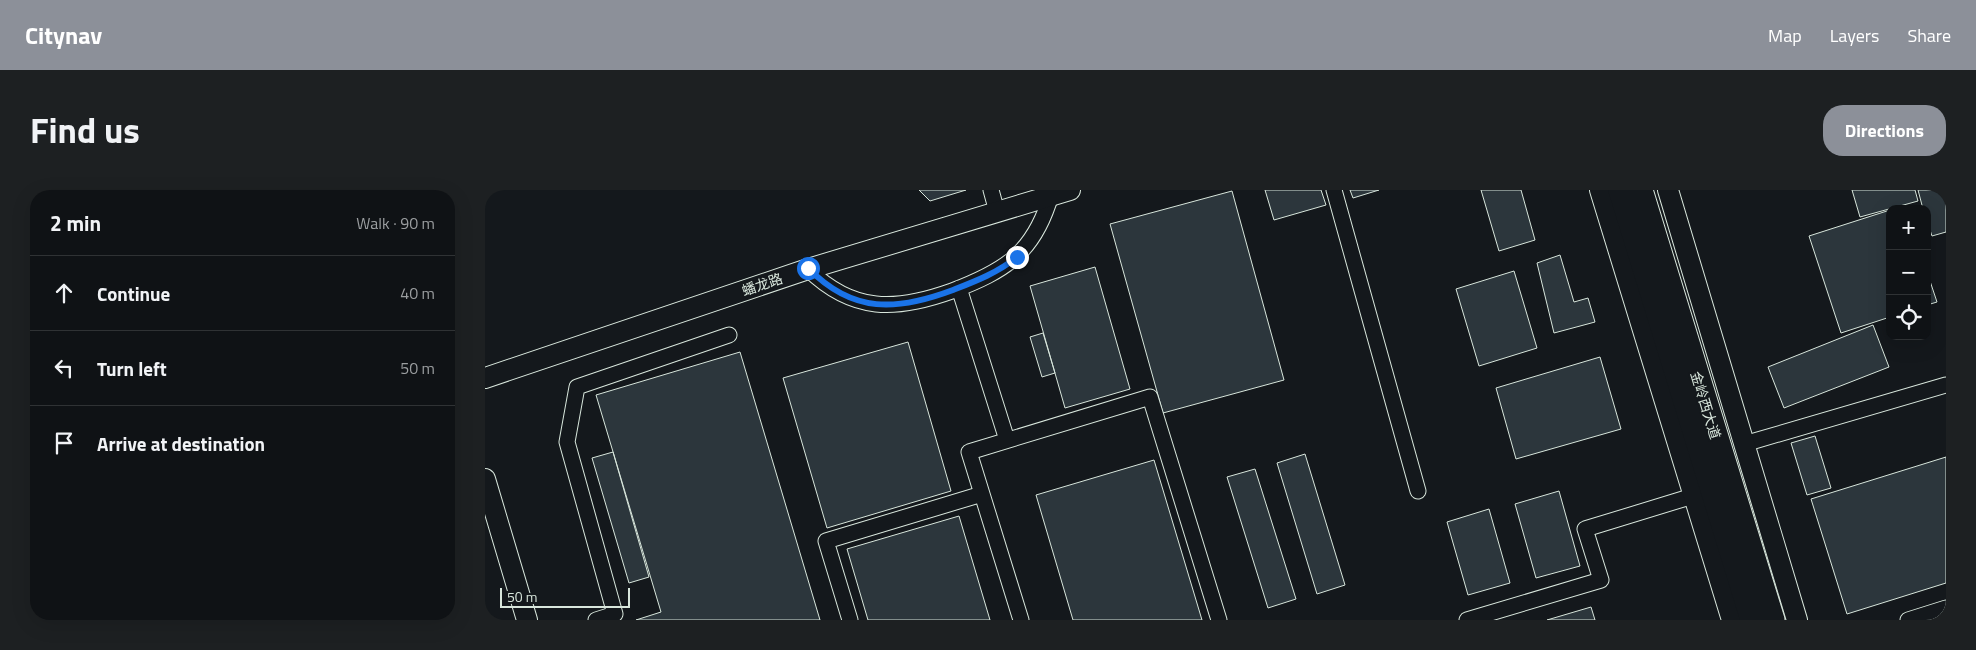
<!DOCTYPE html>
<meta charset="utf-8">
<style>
:root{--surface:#0f1215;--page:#1d2022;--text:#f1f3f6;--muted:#9b9ea0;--line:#2f3234;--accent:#8c9099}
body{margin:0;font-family:"Titillium Web","Noto Sans SC",sans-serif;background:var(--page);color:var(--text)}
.controls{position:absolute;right:15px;top:15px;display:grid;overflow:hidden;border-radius:10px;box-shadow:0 5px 20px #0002}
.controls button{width:45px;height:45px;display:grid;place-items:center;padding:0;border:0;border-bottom:1px solid var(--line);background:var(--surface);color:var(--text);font:25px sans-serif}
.scale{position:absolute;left:15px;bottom:12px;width:130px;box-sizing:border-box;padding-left:5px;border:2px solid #d8e6dc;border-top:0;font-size:14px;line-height:18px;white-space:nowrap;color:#d8e6dc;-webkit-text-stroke:4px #14181c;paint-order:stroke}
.stop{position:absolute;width:15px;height:15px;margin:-11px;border:4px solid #1a73e8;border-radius:50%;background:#fff}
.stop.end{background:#1a73e8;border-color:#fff;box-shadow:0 1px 5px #0008}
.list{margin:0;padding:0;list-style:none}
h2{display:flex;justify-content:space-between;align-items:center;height:65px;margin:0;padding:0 20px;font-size:21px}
h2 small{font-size:16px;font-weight:400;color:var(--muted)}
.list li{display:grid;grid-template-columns:32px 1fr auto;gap:15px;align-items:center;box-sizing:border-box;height:75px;padding:0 20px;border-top:1px solid var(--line)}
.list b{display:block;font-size:19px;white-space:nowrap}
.list em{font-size:16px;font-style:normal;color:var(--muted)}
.icon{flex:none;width:28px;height:28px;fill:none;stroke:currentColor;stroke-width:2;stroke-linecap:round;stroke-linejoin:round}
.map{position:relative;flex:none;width:1461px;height:430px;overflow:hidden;border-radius:20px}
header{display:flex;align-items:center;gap:30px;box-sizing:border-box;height:70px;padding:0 25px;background:var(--accent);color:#fff}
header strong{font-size:24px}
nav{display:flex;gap:28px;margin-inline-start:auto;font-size:18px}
.intro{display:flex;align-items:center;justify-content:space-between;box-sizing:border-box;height:120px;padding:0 30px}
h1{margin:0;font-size:35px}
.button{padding:12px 22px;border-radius:20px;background:var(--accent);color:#fff;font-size:18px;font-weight:700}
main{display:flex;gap:30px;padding:0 30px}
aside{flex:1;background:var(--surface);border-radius:20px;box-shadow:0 5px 20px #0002}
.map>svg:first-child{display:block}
.building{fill:#2c363c;stroke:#d8e6dc}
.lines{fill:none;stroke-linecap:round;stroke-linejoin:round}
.minor-casing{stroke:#d8e6dc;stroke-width:17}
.tertiary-casing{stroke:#d8e6dc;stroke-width:22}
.primary-casing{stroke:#d8e6dc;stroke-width:27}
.minor{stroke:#14181c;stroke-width:15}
.tertiary{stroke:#14181c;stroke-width:20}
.primary{stroke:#14181c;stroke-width:25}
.route{stroke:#1a73e8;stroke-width:6}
.labels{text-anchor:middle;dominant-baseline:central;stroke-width:4;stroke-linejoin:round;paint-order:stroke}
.street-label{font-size:14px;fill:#d8e6dc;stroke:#14181c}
</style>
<header>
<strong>Citynav</strong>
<nav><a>Map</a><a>Layers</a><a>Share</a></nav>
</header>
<div class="intro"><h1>Find us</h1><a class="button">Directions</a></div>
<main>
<aside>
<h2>2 min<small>Walk · 90 m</small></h2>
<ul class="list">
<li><svg class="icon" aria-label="ahead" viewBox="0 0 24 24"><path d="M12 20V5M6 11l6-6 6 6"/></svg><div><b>Continue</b></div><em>40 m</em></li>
<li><svg class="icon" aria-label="left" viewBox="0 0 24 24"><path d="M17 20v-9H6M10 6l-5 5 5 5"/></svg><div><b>Turn left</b></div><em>50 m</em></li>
<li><svg class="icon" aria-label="arrive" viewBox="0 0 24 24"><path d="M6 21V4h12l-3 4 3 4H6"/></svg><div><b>Arrive at destination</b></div></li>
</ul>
</aside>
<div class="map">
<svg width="1461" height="430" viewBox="0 0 1461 430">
<rect width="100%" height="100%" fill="#14181c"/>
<path class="building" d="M434,0H481L445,11Z
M780,0H836L841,15L789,30Z
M865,0H894L868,8Z
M996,0H1036L1050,50L1014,61Z
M1367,0H1430L1433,11L1375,27Z
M1433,0H1461V42L1447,46L1442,31V19H1438Z
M747,1L799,190L678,223L625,34Z
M1405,20V127L1356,143L1324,46Z
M1075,65L1089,112L1103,108L1110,132L1069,143L1052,73Z
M610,77L645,199L580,218L545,96Z
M1029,81L1052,158L994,176L971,99Z
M1442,82L1452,112L1442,115Z
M1388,135L1404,177L1299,218L1283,177Z
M558,143L570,183L557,187L545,147Z
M423,152L466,301L342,338L298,188Z
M255,162L335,430H151L176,422L111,205Z
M1115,167L1136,239L1031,269L1011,198Z
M1330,246L1346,298L1322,305L1306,253Z
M128,262L164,387L144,393L107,268Z
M820,264L860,395L832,404L792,273Z
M1461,267V393L1362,424L1326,309Z
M669,270L717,430H588L551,305Z
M770,279L811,409L783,418L742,287Z
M1074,301L1095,376L1051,388L1030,314Z
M1004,319L1025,393L983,405L962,332Z
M474,326L505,430H383L362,359Z
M1106,417L1110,430H1062Z"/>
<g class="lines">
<defs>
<path id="minor" d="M506,0L512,22
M849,0L933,301
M323,79C368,123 411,121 467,101C520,81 549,63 566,5
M474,98L522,250
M1259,254L1461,195
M111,430L130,424L82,252L92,197L244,145
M365,430L341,351L497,304
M536,430L484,262L665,207L734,430
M982,430L1116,390L1100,339L1208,306
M1423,430L1461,418"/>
<path id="tertiary" d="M1115,0L1247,430
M1183,0L1312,430
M0,188L323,79L585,0
M0,289L42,430"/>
<path id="primary" d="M1136,0L1268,430
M1155,0L1287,430"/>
</defs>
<use href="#minor" class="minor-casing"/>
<use href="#tertiary" class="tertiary-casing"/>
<use href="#primary" class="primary-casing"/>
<use href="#minor" class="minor"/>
<use href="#tertiary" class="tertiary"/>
<use href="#primary" class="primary"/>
</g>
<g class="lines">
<path class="route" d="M323,78C368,124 412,121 468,100C491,91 512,83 532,67"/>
</g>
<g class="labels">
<g class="street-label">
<text transform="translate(277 94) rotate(-19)">蟠龙路</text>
<text transform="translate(1221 215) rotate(73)">金岭西大道</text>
</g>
</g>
</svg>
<div class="controls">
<button>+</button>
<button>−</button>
<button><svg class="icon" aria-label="locate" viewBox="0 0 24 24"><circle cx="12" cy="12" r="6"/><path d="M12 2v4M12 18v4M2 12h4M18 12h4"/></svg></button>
</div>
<div class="scale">50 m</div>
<div class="stop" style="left:323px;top:78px"></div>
<div class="stop end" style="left:532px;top:67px"></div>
</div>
</main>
